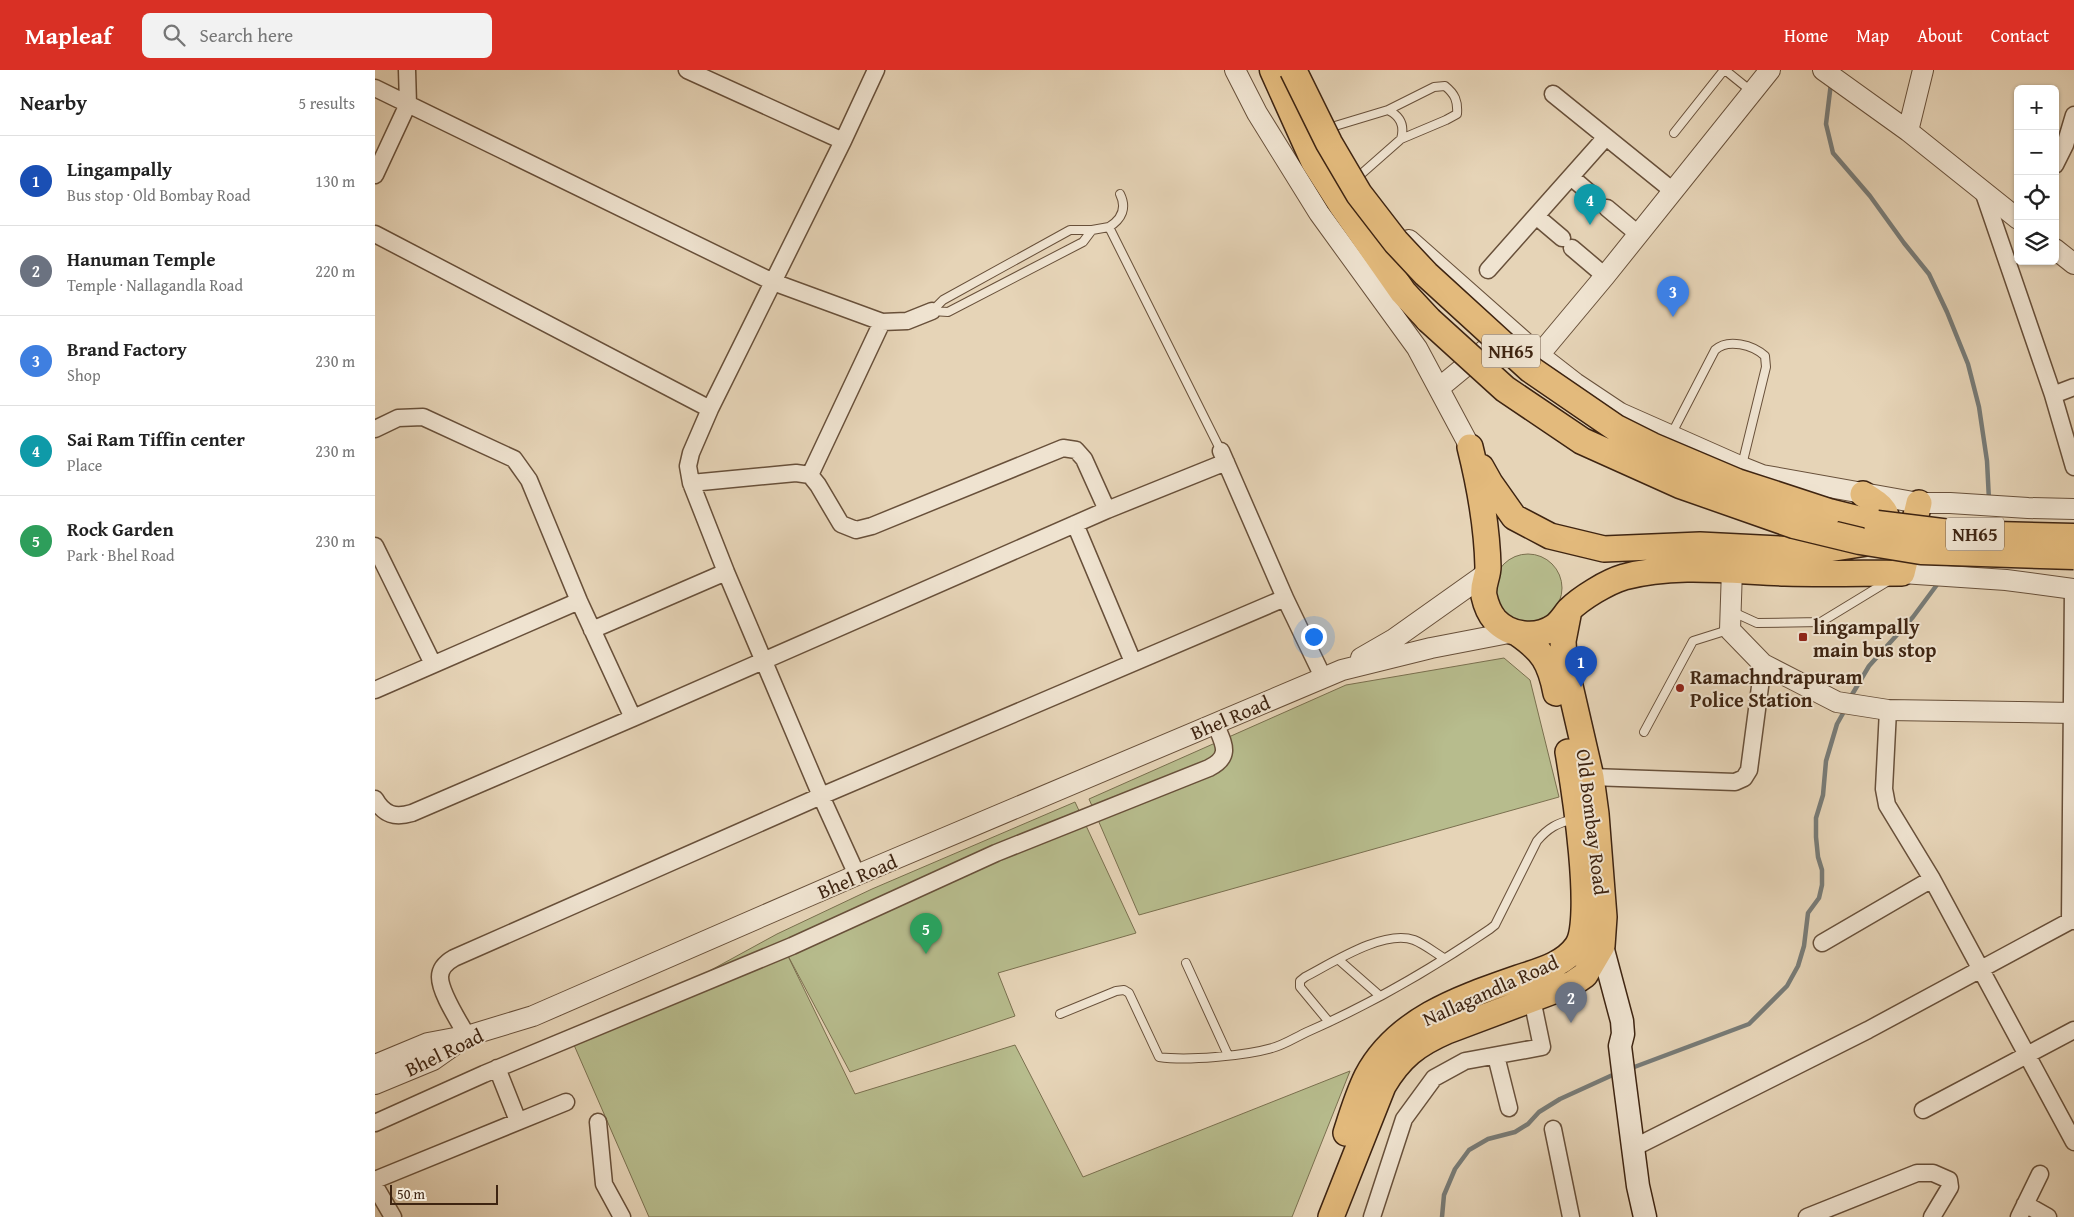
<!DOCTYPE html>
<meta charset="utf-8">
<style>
:root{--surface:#fff;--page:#f2f2f2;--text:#222;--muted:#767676;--line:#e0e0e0;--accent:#d93025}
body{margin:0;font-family:"Gentium Book Plus",serif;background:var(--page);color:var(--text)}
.controls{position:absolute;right:15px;top:15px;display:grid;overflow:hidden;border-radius:8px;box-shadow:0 1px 4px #0004}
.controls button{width:45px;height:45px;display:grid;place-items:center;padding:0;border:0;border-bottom:1px solid var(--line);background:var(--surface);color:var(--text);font:25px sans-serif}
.scale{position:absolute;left:15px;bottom:12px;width:108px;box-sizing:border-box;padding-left:5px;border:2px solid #3e2411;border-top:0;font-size:14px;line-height:18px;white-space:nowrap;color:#3e2411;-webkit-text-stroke:4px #efe3d0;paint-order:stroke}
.you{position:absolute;left:938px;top:566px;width:18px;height:18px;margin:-12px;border:4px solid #fff;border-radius:50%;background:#1a73e8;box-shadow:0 0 0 8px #1a73e833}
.badge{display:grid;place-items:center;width:32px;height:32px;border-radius:50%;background:var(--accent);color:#fff;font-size:16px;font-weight:700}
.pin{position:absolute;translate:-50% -41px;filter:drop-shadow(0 1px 2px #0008)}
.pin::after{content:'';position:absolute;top:26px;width:18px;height:15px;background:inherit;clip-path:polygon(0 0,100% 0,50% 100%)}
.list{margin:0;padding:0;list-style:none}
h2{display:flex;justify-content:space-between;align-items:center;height:65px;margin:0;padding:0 20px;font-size:21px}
h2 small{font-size:16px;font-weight:400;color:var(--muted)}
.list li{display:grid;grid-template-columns:32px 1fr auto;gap:15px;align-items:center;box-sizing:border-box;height:90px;padding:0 20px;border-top:1px solid var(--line)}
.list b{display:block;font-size:19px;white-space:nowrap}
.list p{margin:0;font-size:16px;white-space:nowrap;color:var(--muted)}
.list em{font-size:16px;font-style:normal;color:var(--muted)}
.icon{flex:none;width:28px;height:28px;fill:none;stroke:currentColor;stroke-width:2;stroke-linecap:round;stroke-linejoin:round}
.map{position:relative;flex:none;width:1699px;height:1147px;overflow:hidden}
header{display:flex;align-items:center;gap:30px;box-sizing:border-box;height:70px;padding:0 25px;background:var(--accent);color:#fff}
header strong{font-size:24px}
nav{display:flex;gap:28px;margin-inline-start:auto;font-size:18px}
.search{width:350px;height:45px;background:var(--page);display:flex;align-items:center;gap:12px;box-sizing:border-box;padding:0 18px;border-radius:8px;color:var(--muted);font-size:19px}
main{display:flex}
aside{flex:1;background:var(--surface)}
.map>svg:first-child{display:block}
.green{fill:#b7bc8d;stroke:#7a704f}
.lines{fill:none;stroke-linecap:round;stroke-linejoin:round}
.stream{stroke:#777b77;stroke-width:4.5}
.service-casing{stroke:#68503a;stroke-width:10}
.minor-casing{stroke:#68503a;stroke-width:19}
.tertiary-casing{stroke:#68503a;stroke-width:22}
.secondary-casing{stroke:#3e2411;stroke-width:25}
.primary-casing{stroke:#3e2411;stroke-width:28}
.trunk-casing{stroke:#3e2411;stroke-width:29}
.service{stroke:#efe3d0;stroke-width:8}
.minor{stroke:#efe3d0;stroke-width:16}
.tertiary{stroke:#efe3d0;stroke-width:20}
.secondary{stroke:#efe3d0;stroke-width:22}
.primary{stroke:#e3ba7c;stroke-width:25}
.trunk{stroke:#e3ba7c;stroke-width:26}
.trunk-bridge-casing{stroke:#3e2411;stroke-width:29;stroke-linecap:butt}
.trunk-bridge{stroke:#e3ba7c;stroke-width:26}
.poi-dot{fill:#8f2418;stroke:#efe3d0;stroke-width:2}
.labels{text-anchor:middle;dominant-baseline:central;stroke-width:4;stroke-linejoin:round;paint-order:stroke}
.shield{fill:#efe3d0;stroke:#735d4a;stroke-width:1}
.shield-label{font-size:19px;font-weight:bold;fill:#3e2411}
.poi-label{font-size:20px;font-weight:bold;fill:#3e2411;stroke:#efe3d0;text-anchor:start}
.street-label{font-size:20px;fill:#3e2411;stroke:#efe3d0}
</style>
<header>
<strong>Mapleaf</strong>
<div class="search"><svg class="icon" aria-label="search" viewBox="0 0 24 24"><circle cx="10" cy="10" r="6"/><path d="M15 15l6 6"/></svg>Search here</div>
<nav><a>Home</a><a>Map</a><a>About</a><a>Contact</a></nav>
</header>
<main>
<aside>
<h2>Nearby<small>5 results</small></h2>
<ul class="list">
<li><span class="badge" style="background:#1a4fb4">1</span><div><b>Lingampally</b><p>Bus stop · Old Bombay Road</p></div><em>130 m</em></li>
<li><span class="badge" style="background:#6b7280">2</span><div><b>Hanuman Temple</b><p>Temple · Nallagandla Road</p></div><em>220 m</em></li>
<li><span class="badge" style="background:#3f7fe0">3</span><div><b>Brand Factory</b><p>Shop</p></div><em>230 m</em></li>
<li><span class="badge" style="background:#0f9aa8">4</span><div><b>Sai Ram Tiffin center</b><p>Place</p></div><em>230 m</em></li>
<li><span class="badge" style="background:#2e9e5b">5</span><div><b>Rock Garden</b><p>Park · Bhel Road</p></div><em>230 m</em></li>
</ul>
</aside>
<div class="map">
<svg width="1699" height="1147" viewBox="0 0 1699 1147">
<rect width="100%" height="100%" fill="#e6d4b7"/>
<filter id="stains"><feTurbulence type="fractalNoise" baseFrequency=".004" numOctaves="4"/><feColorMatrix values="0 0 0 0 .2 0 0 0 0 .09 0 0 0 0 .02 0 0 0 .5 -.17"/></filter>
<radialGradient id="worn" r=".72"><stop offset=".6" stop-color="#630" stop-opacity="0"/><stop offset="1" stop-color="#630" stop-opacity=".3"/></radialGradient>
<path class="green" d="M1119 518a34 34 0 1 1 68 0a34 34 0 1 1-68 0Z
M1129,588L1155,610L1184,727L764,845L714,729L971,615Z
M700,732L761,863L623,903L640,946L475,1002L411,882L480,1024L640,975L708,1107L975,1001L917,1147H274L199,975L402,864L497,819Z"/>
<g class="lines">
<path class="stream" d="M1456,13L1451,54L1458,83L1495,126L1529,173L1554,204L1572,242L1593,294L1604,337L1612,391L1614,430
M1475,628L1494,596L1538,547L1564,512
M1254,999L1374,954L1412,916L1423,896L1429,876L1433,843L1444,828L1447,815V800L1443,787L1441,767V748L1448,725L1451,691L1462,654L1471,638
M1067,1147L1069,1125L1080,1099L1094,1080L1113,1069L1140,1062L1153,1054L1164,1042L1185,1029L1242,1003"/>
<defs>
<path id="service" d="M1350,0L1376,21
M1013,40L1059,17L1070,16C1080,24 1083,31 1082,44L1071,50L1026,69
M960,56L1013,40C1025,46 1030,55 1026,69L984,106
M1299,63L1349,0
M734,157C747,149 752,138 745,124
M557,241L573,242L708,172L717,160L734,157L846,381
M557,241L568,230L695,160H717
M1296,365L1340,280C1353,268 1378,275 1390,286L1391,297L1367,395
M1358,542L1382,553L1446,552L1515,510
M1269,662L1318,571L1353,560
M964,890L1005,926
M811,893L853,985
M685,944L741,921L749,920L754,923L784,987C812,991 869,986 897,978C909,975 921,967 932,962C996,934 1058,898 1115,859L1120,855L1162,771C1173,758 1182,753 1199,749
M954,952L925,917V911L930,907C957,893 1009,859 1039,870C1049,874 1059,882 1069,888"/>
<path id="minor" d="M312,0L468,71
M0,18L398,212L507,252L532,251L557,241
M1178,24L1298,121
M1680,95L1690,75L1699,45
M0,105L33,34L32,0
M1196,107L1217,125
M1608,121L1678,325L1699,397
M1232,138L1263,164
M1161,146L1187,168
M0,164L335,339
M1197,178L1230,206
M1113,200L1231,67
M1678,325L1699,317
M0,359L23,348L48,347L139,389L154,410L204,531L258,648
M435,405L507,252
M316,413L421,403L435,405L443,415L466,454L481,460L497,456L688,378L701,380L709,389L732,440
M700,454L758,592
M0,476L58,594
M1698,519L1695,851H1699
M910,528L948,607
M217,560L351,502
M0,620L204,531
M1513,640L1509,719L1512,735L1557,809L1699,1072
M1216,707L1360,712L1369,708L1374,700L1388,594
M0,729C9,745 20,748 37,743L258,648L732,440L851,392
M482,805L446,726L351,502L316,413L313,396L316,383L335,339L468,71L501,0
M1447,873L1557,809
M92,966C84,951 65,923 65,907C65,898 72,892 79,888L446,726L910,528L846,381
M1121,986L1134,1038
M122,998L143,1051
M1548,1040L1699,960
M223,1052L229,1114L247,1147
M0,1053L109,1004L417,876L621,783L834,698C858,686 848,673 840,653
M1178,1059L1196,1147
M1258,1078L1493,960L1695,851
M0,1110L191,1032
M0,1116L18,1147
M1650,1134L1673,1147
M997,1147L1029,1049L1059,1008L1090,991L1167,977L1157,929
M1432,1147L1542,1103H1558L1574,1110L1575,1117L1557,1147
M1644,1147L1665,1104"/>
<path id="tertiary" d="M860,0L882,43L944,143L1042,278L1095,377
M1448,0L1533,61L1643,149
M1533,61L1548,0
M1034,170L1164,285L1200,313L1245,343L1367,397L1387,405L1544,433H1575L1653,438L1699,439
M1680,179L1699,194
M1164,285L1230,206L1395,0
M1064,318L1133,261
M1361,486L1357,499L1355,560L1388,594L1462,632L1513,640L1699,643
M1527,503L1631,510L1699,519
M986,588L1019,569L1112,503
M0,995L53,973L85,967
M0,1014L58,990L92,966L158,946L482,805L967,600L1056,578L1139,562"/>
<path id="secondary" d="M1227,876L1247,951L1248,964L1245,976L1249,1008L1263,1116L1270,1147"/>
<path id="primary" d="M1095,377C1105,417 1112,456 1113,497C1113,507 1107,515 1109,526C1111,535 1114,543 1120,550C1135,566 1161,569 1179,557C1186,552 1189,546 1194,540C1206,528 1232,512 1249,507C1301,493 1357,501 1410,503C1449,504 1489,503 1527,503L1544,433
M1106,397L1115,413L1139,447L1175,466L1229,479L1325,475L1441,481L1498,472L1510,463C1517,441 1505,435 1488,424
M1142,563C1168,581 1175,592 1181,623
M971,1063C977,1044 983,1024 992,1006C1022,949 1086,928 1143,908C1164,901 1189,895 1202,876C1220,850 1199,717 1193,682
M956,1147L1008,1016C1025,987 1042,974 1072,961L1197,914L1210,905L1227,876L1229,847L1221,744L1216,707L1189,590L1188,571L1194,540"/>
<path id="trunk" d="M898,0L939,91L967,135L1028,222L1054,250
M1454,442L1502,454"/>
</defs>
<use href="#service" class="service-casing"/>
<use href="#minor" class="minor-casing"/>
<use href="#tertiary" class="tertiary-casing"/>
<use href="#secondary" class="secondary-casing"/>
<use href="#primary" class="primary-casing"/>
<use href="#trunk" class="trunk-casing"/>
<use href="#service" class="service"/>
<use href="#minor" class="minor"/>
<use href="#tertiary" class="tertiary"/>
<use href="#secondary" class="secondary"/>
<use href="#primary" class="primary"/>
<use href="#trunk" class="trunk"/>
<defs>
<path id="trunk-bridge" d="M918,0L954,73L984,124L1021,172L1051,204L1155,299L1241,358L1277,376L1362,412L1454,442
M1054,250L1130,319L1207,371L1305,415L1419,455L1485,471L1546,481L1699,486
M1502,454L1583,464L1699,467"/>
</defs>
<use href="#trunk-bridge" class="trunk-bridge-casing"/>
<use href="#trunk-bridge" class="trunk-bridge"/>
</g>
<g class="poi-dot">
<rect x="1423" y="562" width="10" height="10" rx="2.5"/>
<circle cx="1305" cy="618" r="5"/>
</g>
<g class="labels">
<g class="shield">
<rect x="1107" y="264.5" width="58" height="33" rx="4"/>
<rect x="1571" y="447.5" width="58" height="33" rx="4"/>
</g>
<g class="shield-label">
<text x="1136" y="281">NH65</text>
<text x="1600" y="464">NH65</text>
</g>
<g class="poi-label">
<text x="1438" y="556">lingampally<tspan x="1438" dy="23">main bus stop</tspan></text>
<text x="1315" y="606">Ramachndrapuram<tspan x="1315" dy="23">Police Station</tspan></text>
</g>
<g class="street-label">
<text transform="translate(855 647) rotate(-23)">Bhel Road</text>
<text transform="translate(1218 752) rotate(83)">Old Bombay Road</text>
<text transform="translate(482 806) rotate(-23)">Bhel Road</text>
<text transform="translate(1115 920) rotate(-24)">Nallagandla Road</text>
<text transform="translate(69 982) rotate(-26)">Bhel Road</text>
</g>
</g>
<rect width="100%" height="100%" filter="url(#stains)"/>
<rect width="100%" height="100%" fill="url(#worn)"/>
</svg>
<div class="controls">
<button>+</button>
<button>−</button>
<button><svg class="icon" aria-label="locate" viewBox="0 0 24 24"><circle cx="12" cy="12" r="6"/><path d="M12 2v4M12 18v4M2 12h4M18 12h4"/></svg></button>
<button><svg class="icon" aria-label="layers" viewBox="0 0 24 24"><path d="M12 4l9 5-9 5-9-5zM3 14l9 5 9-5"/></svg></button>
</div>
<div class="scale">50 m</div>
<div class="you"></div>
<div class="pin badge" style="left:1206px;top:617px;background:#1a4fb4">1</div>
<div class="pin badge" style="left:1196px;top:953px;background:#6b7280">2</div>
<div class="pin badge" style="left:1298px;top:247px;background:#3f7fe0">3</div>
<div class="pin badge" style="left:1215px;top:155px;background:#0f9aa8">4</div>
<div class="pin badge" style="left:551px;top:884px;background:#2e9e5b">5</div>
</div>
</main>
